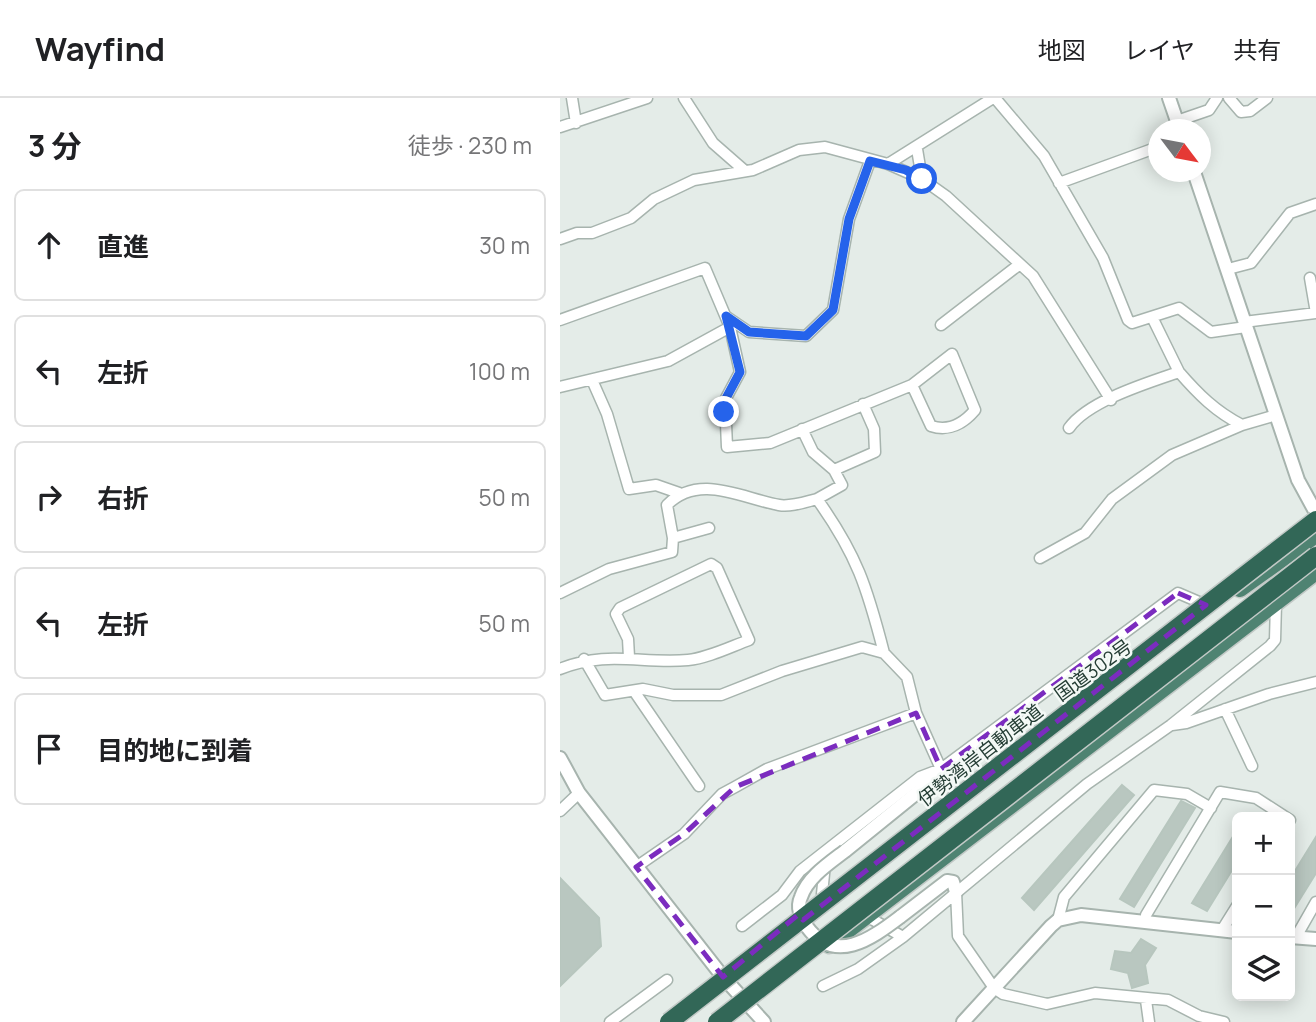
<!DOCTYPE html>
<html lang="ja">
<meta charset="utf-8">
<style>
:root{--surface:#fff;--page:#f6f6f6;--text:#202124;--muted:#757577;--line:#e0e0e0}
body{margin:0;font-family:Manrope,"Noto Sans JP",sans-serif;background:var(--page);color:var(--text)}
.controls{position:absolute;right:21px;bottom:21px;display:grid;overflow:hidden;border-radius:10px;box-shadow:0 4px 18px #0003}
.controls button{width:63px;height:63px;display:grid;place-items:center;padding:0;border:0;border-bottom:2px solid var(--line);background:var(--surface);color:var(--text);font:35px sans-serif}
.compass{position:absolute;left:588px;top:21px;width:63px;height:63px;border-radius:50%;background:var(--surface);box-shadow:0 4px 18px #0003;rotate:122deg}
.stop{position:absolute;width:21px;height:21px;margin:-16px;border:5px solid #2563eb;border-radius:50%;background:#fff}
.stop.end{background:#2563eb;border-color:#fff;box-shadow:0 2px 7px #0008}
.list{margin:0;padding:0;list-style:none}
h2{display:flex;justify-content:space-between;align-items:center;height:91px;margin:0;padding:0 28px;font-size:30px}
h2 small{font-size:23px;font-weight:400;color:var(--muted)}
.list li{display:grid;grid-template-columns:46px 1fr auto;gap:21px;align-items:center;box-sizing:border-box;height:112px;margin:0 14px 14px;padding:0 14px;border:2px solid var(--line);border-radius:10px}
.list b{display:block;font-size:26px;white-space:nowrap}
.list em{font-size:23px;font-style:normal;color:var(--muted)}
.icon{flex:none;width:38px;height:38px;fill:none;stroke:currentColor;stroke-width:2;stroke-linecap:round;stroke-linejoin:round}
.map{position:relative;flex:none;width:756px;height:924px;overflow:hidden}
header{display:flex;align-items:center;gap:42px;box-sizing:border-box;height:98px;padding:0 35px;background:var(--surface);border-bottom:2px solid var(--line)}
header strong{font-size:33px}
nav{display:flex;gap:38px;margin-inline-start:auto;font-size:24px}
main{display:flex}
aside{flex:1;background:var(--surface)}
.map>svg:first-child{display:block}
.building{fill:#b9c7c0;stroke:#b7c6be;stroke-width:2}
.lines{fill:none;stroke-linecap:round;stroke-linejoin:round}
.minor-casing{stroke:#a7b4ae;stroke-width:13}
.tertiary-casing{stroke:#a7b4ae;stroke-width:16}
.trunk-casing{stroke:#c2c9c6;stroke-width:19}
.minor{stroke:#fff;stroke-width:10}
.tertiary{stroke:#fff;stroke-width:12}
.trunk{stroke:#4f8372;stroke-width:16}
.tertiary-bridge-casing{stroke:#a7b4ae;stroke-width:16;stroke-linecap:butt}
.motorway-bridge-casing{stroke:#c2c9c6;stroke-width:21;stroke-linecap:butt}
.tertiary-bridge{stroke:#fff;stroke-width:12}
.motorway-bridge{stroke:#326757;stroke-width:18}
.route{stroke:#2563eb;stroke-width:9}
.marked{fill:none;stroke:#7b2cbf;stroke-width:5;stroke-dasharray:14 9;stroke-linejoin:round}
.labels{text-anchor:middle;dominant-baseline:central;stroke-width:5;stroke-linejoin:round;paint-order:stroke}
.street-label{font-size:19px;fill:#243d34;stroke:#f4f9f6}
</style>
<header>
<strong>Wayfind</strong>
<nav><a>地図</a><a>レイヤ</a><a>共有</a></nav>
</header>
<main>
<aside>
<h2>3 分<small>徒歩 · 230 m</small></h2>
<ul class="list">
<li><svg class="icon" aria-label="ahead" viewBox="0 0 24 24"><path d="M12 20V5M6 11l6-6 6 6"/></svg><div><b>直進</b></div><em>30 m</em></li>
<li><svg class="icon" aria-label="left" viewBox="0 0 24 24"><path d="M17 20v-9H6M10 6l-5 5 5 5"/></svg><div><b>左折</b></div><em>100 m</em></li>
<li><svg class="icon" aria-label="right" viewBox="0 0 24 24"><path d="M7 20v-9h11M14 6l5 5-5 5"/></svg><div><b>右折</b></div><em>50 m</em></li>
<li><svg class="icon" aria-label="left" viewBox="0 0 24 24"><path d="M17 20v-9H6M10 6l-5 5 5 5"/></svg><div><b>左折</b></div><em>50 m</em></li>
<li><svg class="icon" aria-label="arrive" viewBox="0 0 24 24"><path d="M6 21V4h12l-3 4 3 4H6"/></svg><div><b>目的地に到着</b></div></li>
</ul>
</aside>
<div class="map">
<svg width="756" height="924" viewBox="0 0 756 924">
<rect width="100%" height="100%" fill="#e4ece8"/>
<path class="building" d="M562,687L574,697L474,812L462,800Z
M621,703L635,710L574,809L560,801Z
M677,732V764L647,813L632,805Z
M756,739V775L730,817V781Z
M0,780L39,820L41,848L0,888Z
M581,841L596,850L585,867L588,885L572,890L568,875L551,871L555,853L571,855Z"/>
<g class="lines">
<defs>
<path id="minor" d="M12,0L16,25
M124,0L153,45L185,73
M435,0L484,58L543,160L568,222L572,225L619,210L651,234L686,229
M669,0L681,14L690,13L707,0
M617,23L649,12L657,0
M0,29L87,0
M357,51L362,81L386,98L473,178L551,302
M328,66L362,81
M499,85L598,49
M0,141L17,135H32L71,120L94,101L134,82L193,72L239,52L265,49L328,66L433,0
M668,171L691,165L730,115L756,106
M167,219L189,234L246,238L273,212L289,121L310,63
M0,222L145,170L170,229L108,263L0,289
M684,224L756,215L750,180
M381,227L460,166
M170,229L180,274L165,302L167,349L210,345L352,287L392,256L415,312C404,325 389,334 371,328L352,287
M619,274C638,296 656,314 682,327L716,317
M32,282L47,316L69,391L96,387L119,395
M303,306L314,331L315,354L274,372L282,387L257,401C297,457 307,489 324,555
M509,330C528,303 587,285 619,274L592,219
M242,331L253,354L274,372
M113,440L107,407C139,375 181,400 219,407C231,409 245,404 257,401
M480,460L525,435L552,401L612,357L682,327
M0,495L49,471L112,454L113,440L149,430
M24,561L45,597L83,591L113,597H161L222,573L302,549L324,555L347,579L356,615L381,671
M0,571C46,552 81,566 128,562C148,560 170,549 189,542L157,470L151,466L60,510L56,516L68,541L69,559
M74,593L139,688
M665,611L692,668
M612,627L626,625L709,596L756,584
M0,713L19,695
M76,769L124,736L162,696L175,689L207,671L356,615
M396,794L398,838L434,890L443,896L487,906L535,895L608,902L639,918L664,924
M262,796L265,766
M308,819L343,839
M498,822L504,799L594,692L627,696L651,710
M586,824V817L660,694L696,700L730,722
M182,828L222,797L240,773L360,679L381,671L618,495L646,507
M662,832L677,808
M736,839L756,804
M263,888L298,871L343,839L527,686L611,627L710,548L715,542L716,505
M586,902L589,924
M50,924L107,882"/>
<path id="tertiary" d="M609,0L620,32
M634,74L738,382L756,415
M0,660L19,695L163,879L204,924
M285,753L369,685L381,671
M340,819L387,783L393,784L396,794
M730,839L756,841
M403,924L491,828L498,822L521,817L677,834"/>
<path id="trunk" d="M680,491L756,437
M269,847L756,474"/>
</defs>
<use href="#minor" class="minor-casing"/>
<use href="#tertiary" class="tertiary-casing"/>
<use href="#trunk" class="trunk-casing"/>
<use href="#minor" class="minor"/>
<use href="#tertiary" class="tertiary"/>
<use href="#trunk" class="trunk"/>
<defs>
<path id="tertiary-bridge" d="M285,753C268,766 248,779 241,799C236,810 241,820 247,829C275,867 311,841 340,819"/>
<path id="motorway-bridge" d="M109,924L756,422
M157,924L756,458"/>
</defs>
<use href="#tertiary-bridge" class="tertiary-bridge-casing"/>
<use href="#motorway-bridge" class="motorway-bridge-casing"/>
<use href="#tertiary-bridge" class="tertiary-bridge"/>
<use href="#motorway-bridge" class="motorway-bridge"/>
</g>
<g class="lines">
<path class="route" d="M164,314L165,302L180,274L166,218L189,234L246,238L273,212L289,121L310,63L346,72L362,81"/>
</g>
<path class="marked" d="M618,495L646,507L243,822L239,816L163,879L76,769L124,736L175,689L356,615L381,671Z"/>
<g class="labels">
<g class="street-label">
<text transform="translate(533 572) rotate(-36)">国道302号</text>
<text transform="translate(420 657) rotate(-38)">伊勢湾岸自動車道</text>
</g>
</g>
</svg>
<div class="controls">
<button>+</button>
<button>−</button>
<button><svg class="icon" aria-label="layers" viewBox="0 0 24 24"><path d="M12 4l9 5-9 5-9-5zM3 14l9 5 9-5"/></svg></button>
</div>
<svg class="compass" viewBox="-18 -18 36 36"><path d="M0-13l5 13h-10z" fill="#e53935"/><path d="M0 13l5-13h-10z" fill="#757577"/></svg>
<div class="stop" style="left:362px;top:81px"></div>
<div class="stop end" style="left:164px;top:314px"></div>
</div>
</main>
